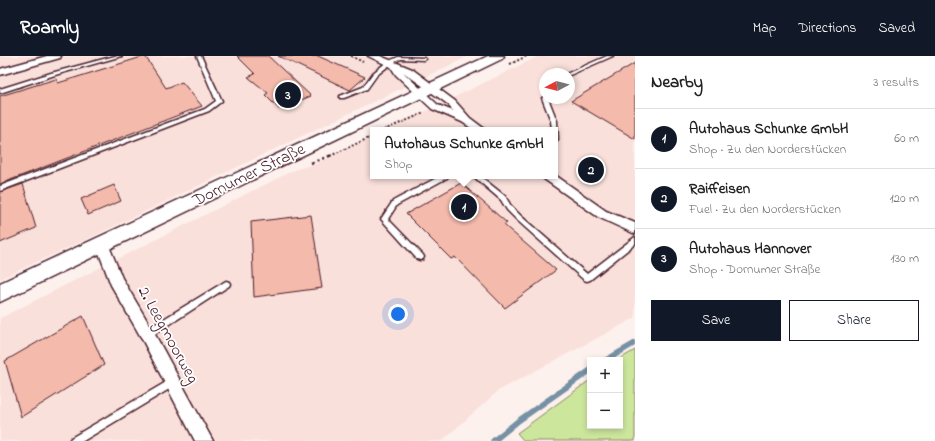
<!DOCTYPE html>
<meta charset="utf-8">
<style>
:root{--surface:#fff;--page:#f6f6f6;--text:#222;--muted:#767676;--line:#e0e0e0;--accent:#111827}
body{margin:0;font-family:"Indie Flower",sans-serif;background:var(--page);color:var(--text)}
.controls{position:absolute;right:12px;bottom:12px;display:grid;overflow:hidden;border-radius:0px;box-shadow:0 2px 6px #0003}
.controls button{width:36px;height:36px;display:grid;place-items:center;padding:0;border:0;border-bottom:1px solid var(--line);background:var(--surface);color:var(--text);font:20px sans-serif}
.compass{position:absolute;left:539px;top:12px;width:36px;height:36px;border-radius:50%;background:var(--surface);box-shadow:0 2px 6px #0003;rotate:263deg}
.you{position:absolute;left:398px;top:258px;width:14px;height:14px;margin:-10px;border:3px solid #fff;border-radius:50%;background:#1a73e8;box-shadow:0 0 0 6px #1a73e833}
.badge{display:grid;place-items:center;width:26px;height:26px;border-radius:50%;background:var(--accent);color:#fff;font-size:13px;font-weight:700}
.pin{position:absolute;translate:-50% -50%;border:2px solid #fff;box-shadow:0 1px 4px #0006}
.popup{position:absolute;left:370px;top:71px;width:188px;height:52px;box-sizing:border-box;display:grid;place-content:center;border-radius:0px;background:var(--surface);filter:drop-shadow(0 1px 3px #0005);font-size:13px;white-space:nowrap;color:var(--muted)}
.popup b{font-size:15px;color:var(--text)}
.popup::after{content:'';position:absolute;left:50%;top:100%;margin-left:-8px;border:8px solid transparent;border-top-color:var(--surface)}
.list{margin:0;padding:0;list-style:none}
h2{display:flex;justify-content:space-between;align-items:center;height:52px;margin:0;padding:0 16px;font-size:17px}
h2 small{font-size:13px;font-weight:400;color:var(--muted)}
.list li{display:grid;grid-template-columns:26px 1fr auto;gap:12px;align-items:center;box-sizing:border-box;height:60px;padding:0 16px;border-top:1px solid var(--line)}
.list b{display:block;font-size:15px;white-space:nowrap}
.list p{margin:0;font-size:13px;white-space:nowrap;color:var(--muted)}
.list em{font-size:13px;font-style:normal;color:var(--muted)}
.actions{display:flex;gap:8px;padding:12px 16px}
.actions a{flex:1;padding:9px 0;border:1px solid var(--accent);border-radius:0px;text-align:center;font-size:14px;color:var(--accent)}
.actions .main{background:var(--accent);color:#fff}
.map{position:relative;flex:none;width:635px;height:385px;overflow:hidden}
header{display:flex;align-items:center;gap:24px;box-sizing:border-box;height:56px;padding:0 20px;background:var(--accent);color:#fff}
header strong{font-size:19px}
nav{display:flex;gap:22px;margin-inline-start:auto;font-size:14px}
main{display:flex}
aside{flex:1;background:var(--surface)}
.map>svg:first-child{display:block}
.built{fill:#fae0da;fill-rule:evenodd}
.green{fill:#cce69c;stroke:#8b8264}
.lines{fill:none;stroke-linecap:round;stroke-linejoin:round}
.stream{fill:#7691a4;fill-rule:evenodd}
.building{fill:#f4baac;stroke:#4a1f2b}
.lane-casing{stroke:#4a1f2b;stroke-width:3}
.street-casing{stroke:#4a1f2b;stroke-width:3}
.secondary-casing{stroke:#4a1f2b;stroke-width:3}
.path-far1{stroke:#4a1f2b;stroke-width:2;stroke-dasharray:2 2;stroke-linecap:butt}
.path{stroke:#4a1f2b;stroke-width:2.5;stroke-dasharray:3 3;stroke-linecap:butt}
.lane{fill:#fff;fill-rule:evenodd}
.street{fill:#fff;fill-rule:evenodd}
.secondary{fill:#fff;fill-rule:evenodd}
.labels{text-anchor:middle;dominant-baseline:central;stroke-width:3.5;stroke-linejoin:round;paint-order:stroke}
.street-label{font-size:17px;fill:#4a1f2b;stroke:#fff}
</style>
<header>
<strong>Roamly</strong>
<nav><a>Map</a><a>Directions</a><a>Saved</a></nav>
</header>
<main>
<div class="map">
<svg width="635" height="385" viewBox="0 0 635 385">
<rect width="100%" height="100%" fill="#fdf1ee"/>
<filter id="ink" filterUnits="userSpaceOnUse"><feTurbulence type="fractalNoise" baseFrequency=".025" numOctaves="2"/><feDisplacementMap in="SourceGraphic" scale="8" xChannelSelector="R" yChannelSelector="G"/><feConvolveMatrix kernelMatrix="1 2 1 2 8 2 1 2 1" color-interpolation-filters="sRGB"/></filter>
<g filter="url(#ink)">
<path class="built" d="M0,0H469L96,179L0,223Z
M539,0H635V262L498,335L442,385H0V262L294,114L320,106L373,81V120H555V74H387ZM545,18H569V42H545Z"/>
<path class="green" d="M635,294V385H524L517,377L590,324V370H620V304H618Z"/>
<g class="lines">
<path class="stream" d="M635,284V290L612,304H603L604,302Z
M590,311V318L520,367L498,385H490L491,383L516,363Z"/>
</g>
<path class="building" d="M145,0L166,32L182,26L202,50L0,128V40L56,23L58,27Z
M237,0H268L311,40L279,53L265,39L268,37L248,21L255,18Z
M278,0H318L365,21L350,34Z
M635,7V83L571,45Z
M461,127L507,167L504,169L556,214L505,252L455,201L451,203L406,158Z
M23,128L36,172L0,187V136Z
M114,129L121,145L88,159L81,143Z
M311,159L322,232L254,241L251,166Z
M83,260L104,309L21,361L5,305Z"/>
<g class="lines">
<defs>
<path id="lane" d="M115,0H122L55,19L0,37V33L51,17Z
M197,0H201L222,45L209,55L0,135V130L205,53L216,45Z
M607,0H613L570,19L566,18Z
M398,1L424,2L426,3L424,4L401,3L391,8L377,19L367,33L344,42H340V40L363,31L373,17L387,6Z
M545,40V42H548L557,65L558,84L555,86V74H552L551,65L542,42Z
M440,120H448L447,122L397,149L388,163L423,199L424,201L423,203L420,204L417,203L381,163L393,145Z
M473,120H480L505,140L511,150L522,161L587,218L635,181V188L590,224L587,225L584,224L518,165L507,154L501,144Z
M226,225L229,226L230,228L229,230L150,281L147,282L144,281L143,278L144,275Z
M173,322L176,323L177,326L176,329L83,385H69L71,382Z"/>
<path id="street" d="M47,0H61L60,2L0,19V13Z
M368,0H380L412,13L455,45L470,62L486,74H474L462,66L432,53L396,19L391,11ZM403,16L449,49L453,55L438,49Z
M555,119L606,155L635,167V178L598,161L544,123L542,120Z
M102,184L107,185L122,222L152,273L213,385H195L142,283L111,229L96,189L97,185Z"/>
<path id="secondary" d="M488,0H504L502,3L0,246V227Z"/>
</defs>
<use href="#lane" class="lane-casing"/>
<use href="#street" class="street-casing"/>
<use href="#secondary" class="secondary-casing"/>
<path class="path-far1" d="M351,0L363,6
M510,8L527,0
M384,74L424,57
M330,100L373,80"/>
<path class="path" d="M311,107L332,99"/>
<use href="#lane" class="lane"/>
<use href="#street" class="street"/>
<use href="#secondary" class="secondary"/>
</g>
</g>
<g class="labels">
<g class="street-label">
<text transform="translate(249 119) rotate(-26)">Dornumer Straße</text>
<text transform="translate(168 279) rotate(61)">2. Leegmoorweg</text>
</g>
</g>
</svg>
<div class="controls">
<button>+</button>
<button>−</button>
</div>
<svg class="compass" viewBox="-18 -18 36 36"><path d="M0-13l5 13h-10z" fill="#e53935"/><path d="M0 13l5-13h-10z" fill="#767676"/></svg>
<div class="you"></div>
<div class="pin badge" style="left:464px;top:151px">1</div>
<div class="popup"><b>Autohaus Schunke GmbH</b>Shop</div>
<div class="pin badge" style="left:591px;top:114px">2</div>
<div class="pin badge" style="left:288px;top:39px">3</div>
</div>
<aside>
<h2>Nearby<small>3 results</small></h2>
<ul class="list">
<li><span class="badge">1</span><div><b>Autohaus Schunke GmbH</b><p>Shop · Zu den Norderstücken</p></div><em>60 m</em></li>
<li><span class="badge">2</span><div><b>Raiffeisen</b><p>Fuel · Zu den Norderstücken</p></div><em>120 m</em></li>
<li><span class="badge">3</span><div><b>Autohaus Hannover</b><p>Shop · Dornumer Straße</p></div><em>130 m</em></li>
</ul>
<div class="actions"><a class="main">Save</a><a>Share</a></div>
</aside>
</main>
